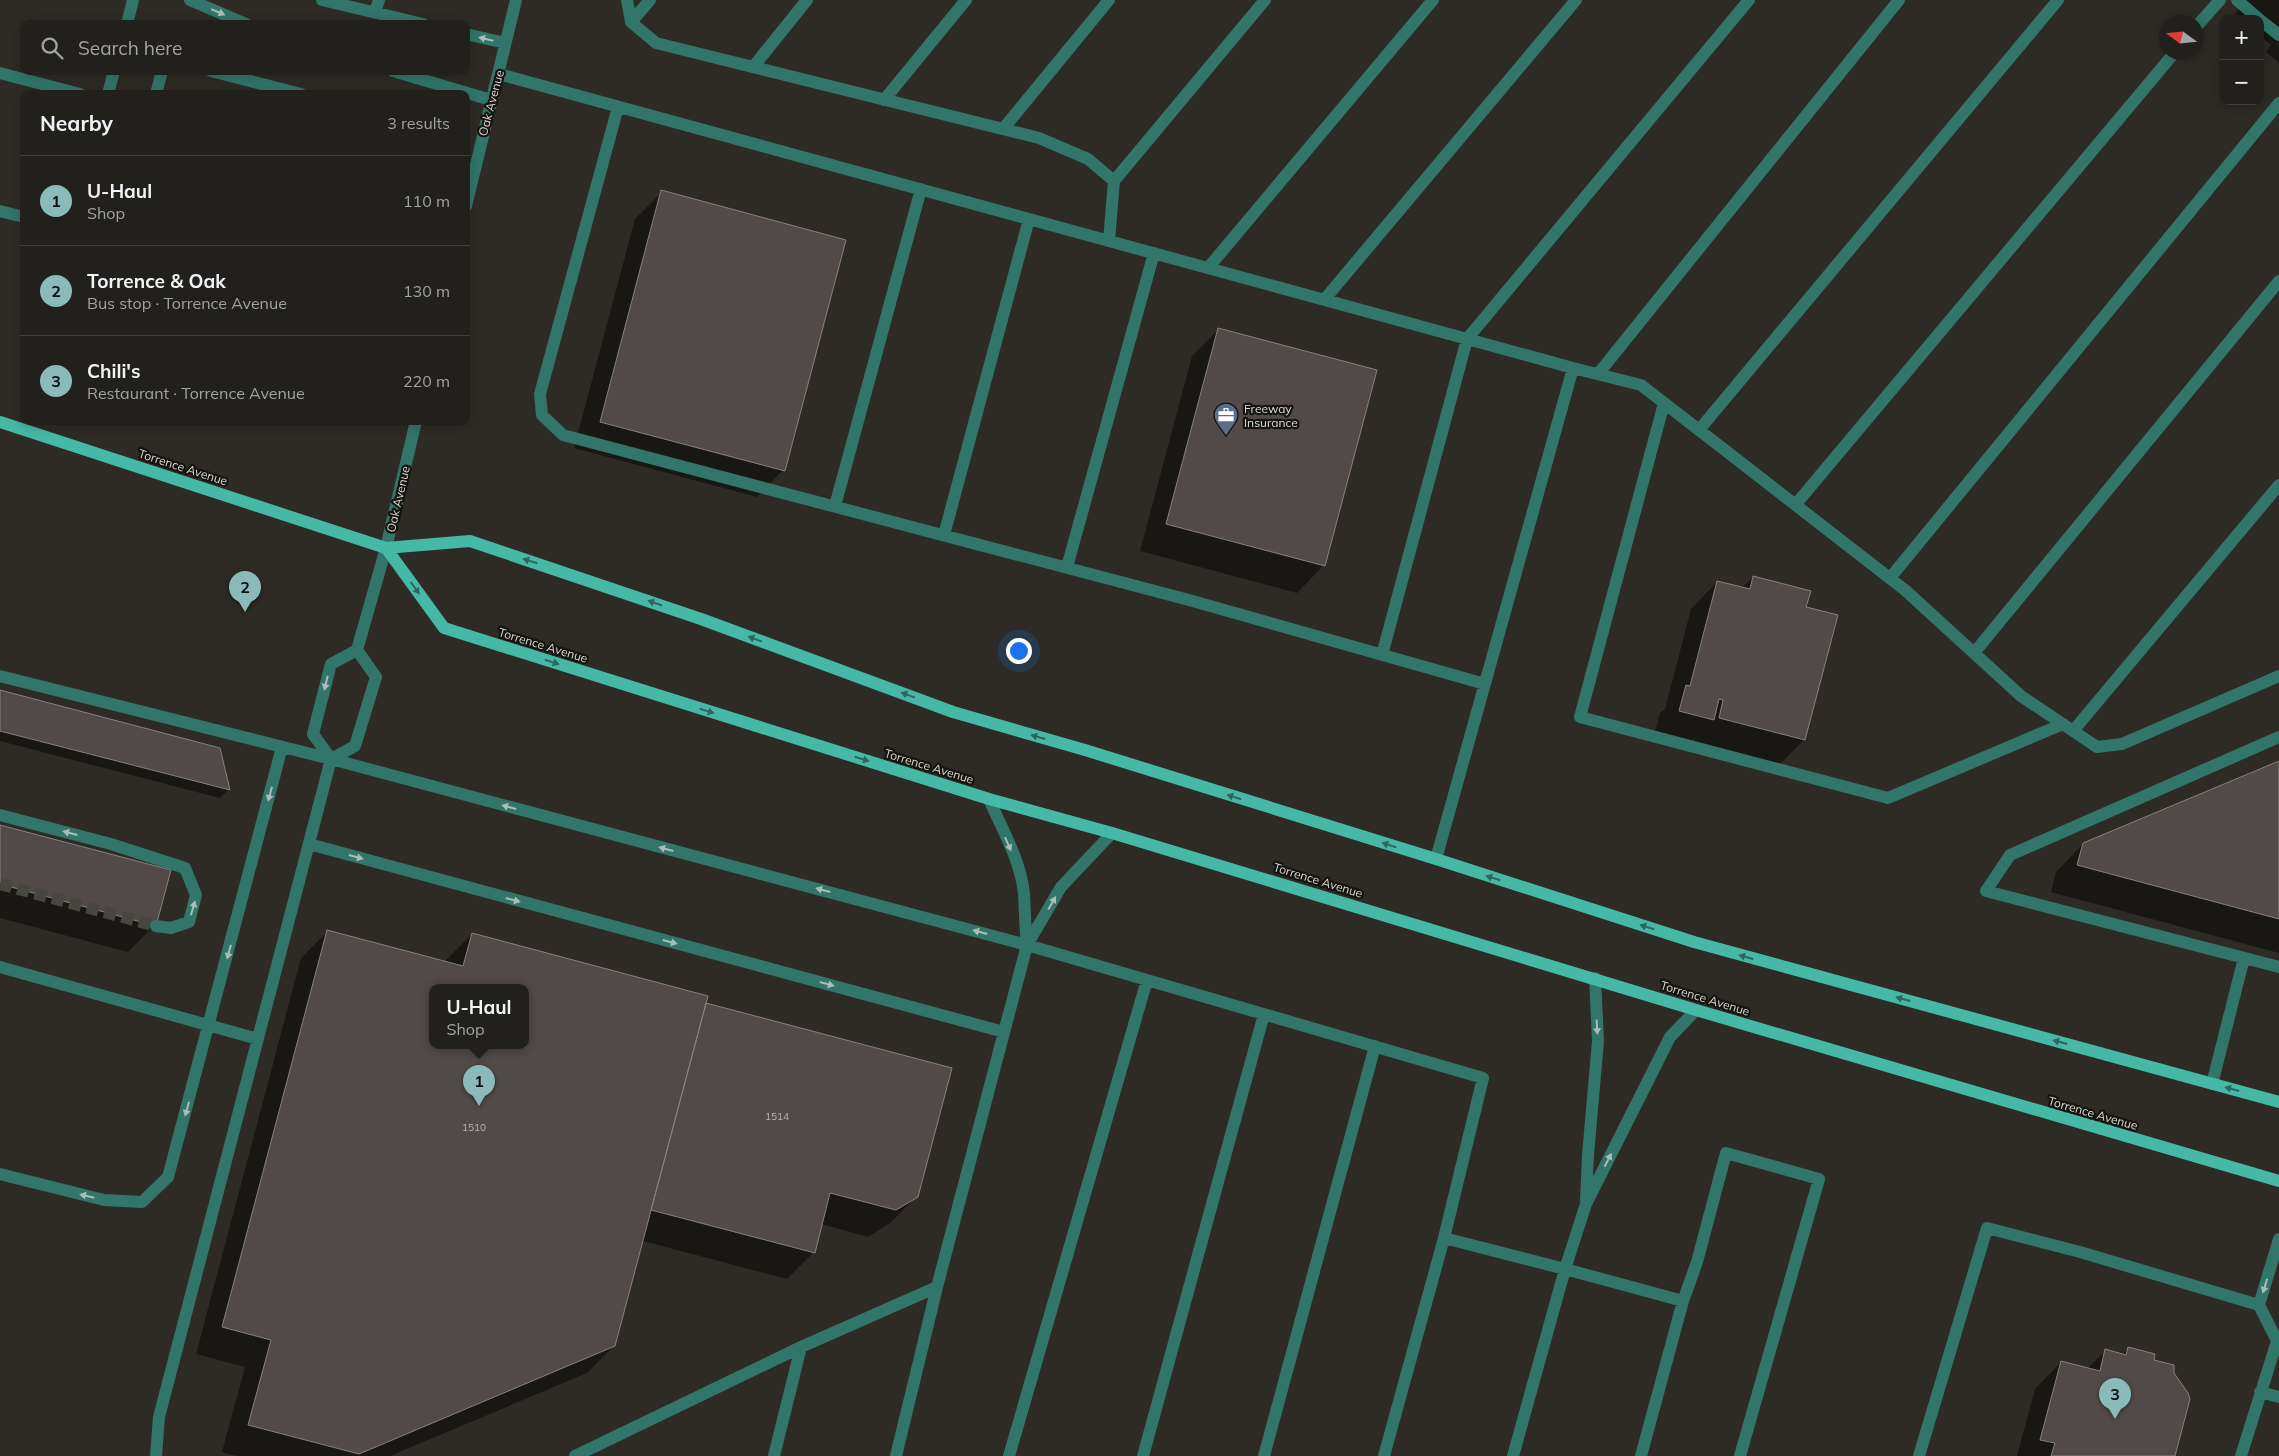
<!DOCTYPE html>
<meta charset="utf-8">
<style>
:root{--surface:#22201c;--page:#2e2d29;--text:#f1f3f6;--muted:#a2a3a3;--line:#3f3e3b;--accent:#8bbbb9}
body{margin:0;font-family:Mulish,sans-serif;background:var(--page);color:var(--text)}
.controls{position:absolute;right:15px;top:15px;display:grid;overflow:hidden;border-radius:10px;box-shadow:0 2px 12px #0003}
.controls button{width:45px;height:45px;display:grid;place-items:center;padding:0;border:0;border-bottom:1px solid var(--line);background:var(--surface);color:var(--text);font:25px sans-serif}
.compass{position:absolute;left:2159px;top:15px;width:45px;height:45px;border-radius:50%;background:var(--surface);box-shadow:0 2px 12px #0003;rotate:285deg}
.you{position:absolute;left:1018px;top:650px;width:18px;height:18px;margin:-12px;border:4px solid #fff;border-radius:50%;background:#1a73e8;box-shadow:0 0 0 8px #1a73e833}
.badge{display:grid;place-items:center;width:32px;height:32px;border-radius:50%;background:var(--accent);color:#111;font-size:16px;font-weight:700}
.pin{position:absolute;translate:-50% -41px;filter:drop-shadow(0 1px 2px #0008)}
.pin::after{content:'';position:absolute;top:26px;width:18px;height:15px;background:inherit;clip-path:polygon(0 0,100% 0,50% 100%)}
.popup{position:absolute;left:429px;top:984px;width:100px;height:65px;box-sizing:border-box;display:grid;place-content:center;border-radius:10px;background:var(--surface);filter:drop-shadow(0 1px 4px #0005);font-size:16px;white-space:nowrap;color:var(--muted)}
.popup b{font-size:19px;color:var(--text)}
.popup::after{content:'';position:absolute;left:50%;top:100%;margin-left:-10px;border:10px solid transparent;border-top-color:var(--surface)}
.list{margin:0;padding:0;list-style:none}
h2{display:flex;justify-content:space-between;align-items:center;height:65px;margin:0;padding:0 20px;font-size:21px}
h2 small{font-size:16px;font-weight:400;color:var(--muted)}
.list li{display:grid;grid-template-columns:32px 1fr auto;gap:15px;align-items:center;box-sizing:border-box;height:90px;padding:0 20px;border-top:1px solid var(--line)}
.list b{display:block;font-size:19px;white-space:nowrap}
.list p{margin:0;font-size:16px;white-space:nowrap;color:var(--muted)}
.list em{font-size:16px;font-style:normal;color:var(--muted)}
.icon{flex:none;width:28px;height:28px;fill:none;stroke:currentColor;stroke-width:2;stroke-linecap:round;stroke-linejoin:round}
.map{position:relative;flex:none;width:2279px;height:1456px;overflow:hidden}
.search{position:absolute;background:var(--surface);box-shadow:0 2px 12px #0003;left:20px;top:20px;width:450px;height:55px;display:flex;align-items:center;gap:12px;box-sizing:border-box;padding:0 18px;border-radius:10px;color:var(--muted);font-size:19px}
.panel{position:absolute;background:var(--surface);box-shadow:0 2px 12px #0003;left:20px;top:90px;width:450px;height:335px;border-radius:10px}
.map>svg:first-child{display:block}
.shadow{fill:#0007;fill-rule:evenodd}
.building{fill:#524a49;stroke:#898180;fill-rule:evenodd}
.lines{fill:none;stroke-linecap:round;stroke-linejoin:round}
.minor-tunnel{stroke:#484641;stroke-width:12;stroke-dasharray:12 6;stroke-linecap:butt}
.minor{stroke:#327569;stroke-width:12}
.major{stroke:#45b9a5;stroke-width:12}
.oneway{fill:#aabdb7}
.oneway2{fill:#2d665b}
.labels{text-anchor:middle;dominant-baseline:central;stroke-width:4.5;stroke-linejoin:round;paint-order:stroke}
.number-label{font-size:10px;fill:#bbb8b4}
.street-label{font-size:12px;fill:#dedcd8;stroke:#151411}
.poi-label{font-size:12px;fill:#dedcd8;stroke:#151411;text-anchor:start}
</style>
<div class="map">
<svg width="2279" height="1456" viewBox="0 0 2279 1456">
<rect width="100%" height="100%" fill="#2e2b26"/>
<path class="shadow" d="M2246,0H2279V63L2266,52L2271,45L2260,36V19H2240L2235,14Z
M662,192L783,470L757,497L574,448L635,219Z
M1219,329L1376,371L1323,566L1297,593L1140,551L1192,356Z
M1753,577L1805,608L1804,740L1777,767L1693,745L1695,738L1686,746L1653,738L1660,713L1665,709L1691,609L1717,582L1742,588Z
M0,691L229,789L220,798L0,741Z
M2279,762V953L2051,892L2056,872L2083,844Z
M0,826L155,925L128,952L0,918Z
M328,931L445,961L472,934L704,1004L917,1196L890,1223L868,1237L821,1224L814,1252L787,1279L643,1241L614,1346L587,1373L390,1456H237L222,1452L245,1367L196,1354L301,958ZM433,987H525V1045H433Z
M2129,1348L2153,1361L2173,1456H2017L2035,1389L2061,1362L2087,1369L2105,1351L2122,1355Z"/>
<path class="building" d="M661,190L846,240L785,471L600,422Z
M1218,328L1377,370L1325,566L1166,524Z
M1753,576L1811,591L1806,607L1838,615L1805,740L1719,718L1723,700L1719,699L1714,720L1679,711L1686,685L1690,686L1717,581L1750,589Z
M0,690L220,748L230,790L0,731Z
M2279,761V919L2077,865L2083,843Z
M0,825L171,870L156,926L0,884Z
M327,930L463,966L472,933L708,996L615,1346L359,1454L248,1425L271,1340L222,1327ZM433,987H525V1045H433Z
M706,1003L952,1068L918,1197L896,1210L830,1193L815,1253L651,1210Z
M2128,1347L2155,1354L2154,1360L2174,1365V1373L2188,1393L2190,1399L2175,1456H2051L2055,1443L2040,1440L2061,1361L2100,1371L2105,1349L2126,1355Z"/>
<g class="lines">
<path class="minor-tunnel" d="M0,884L156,926"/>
<path class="minor" d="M190,0L246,24
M322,0L423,24
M627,0L631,22L656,43L1039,138L1088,159L1114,181L1109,241
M2237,0L2259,19
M375,12L379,0
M2260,20L2279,35
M631,22L650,0
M127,24L133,0
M2196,27L2220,0
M466,34L505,43
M753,67L807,0
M211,71L301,94
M393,71L491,100
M0,73L80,94
M499,74L1573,368L1641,385L1905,590L2021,696L2097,747L2122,744L2279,676
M108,94L114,71
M156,94L162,71
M884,100L966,0
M618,107L540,394L542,415L563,435L1189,600L1485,684
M1003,129L1109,0
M1114,181L1265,0
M466,206L516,0
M0,211L24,217
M1208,268L1433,0
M1324,300L1576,0
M1598,374L1899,0
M1664,403L1580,717L1888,798L2063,724
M1699,430L2058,0
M1796,504L2175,52
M835,506L921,189
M944,535L1029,219
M1067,567L1154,253
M1890,578L2279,103
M1974,653L2279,281
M1382,655L1467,339L1749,0
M0,676L331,759L1027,945L1483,1078L1444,1238L1565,1269L1586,1204L1670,1037L1696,1010
M2073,731L2279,485
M2279,737L2010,855L1986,891L2279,967
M331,759L313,734L331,664L357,650L386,548L416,421
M989,799C1002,829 1021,861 1024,894C1025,911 1025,928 1027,945
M0,815L111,844L185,868L196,895L189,922L171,928L156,926
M309,844L1004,1032
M1436,859L1573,368
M0,967L258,1039
M2212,1084L2244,958
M0,1174L104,1200L142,1202L168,1177L282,747
M1586,1200L1588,1155L1598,1041L1595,978
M2277,1341L2259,1305L2279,1239
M2260,1392L2279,1397
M156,1456L159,1417L331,759L355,746L376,677L357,650
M575,1456L801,1347L937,1287L1027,945L1061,887L1112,833
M774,1456L801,1347
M896,1456L937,1287
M1009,1456L1147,980
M1143,1456L1264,1014
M1264,1456L1375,1046
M1384,1456L1444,1238
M1513,1456L1565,1269L1683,1301L1697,1262L1726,1153L1819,1179L1740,1456
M1641,1456L1683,1301
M1919,1456L1987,1228L2080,1252L2259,1305
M2241,1456L2277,1341L2279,1339"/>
<path class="major" d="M0,422L386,548L470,541L701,619L953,712L1085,750L1436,859L1694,942L2279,1102
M386,548L444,628L989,799L1112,833L1696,1010L2279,1181"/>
</g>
<defs><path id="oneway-solid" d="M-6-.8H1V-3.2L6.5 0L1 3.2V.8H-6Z" transform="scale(1.25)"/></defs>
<g class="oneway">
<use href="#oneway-solid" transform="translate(218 12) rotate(23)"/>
<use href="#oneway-solid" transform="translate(486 39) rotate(-167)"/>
<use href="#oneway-solid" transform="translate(326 683) rotate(104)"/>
<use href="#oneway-solid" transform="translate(270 794) rotate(105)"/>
<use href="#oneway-solid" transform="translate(509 807) rotate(-165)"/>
<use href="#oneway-solid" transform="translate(70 833) rotate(-165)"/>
<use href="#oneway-solid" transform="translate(1008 844) rotate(66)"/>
<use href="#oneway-solid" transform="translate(666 849) rotate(-165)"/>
<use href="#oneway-solid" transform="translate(356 857) rotate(15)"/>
<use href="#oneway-solid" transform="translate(823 890) rotate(-165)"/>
<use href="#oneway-solid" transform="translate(513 900) rotate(15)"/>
<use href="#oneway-solid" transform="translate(1052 903) rotate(-60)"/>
<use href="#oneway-solid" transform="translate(193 908) rotate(-74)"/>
<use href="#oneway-solid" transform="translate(980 932) rotate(-165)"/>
<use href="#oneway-solid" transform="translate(670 942) rotate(15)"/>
<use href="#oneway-solid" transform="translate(229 952) rotate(105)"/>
<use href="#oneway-solid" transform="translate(827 984) rotate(15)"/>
<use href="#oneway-solid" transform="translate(1597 1027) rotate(87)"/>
<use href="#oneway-solid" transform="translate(187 1109) rotate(105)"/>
<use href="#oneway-solid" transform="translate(1608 1160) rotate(-63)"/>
<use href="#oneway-solid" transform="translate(87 1196) rotate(-167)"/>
<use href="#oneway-solid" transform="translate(2265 1286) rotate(107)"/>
</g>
<g class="oneway2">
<use href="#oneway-solid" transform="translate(530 561) rotate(-162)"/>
<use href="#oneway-solid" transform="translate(415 588) rotate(54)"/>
<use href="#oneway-solid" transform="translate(655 603) rotate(-161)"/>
<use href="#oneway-solid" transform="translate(755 639) rotate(-160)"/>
<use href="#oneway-solid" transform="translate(552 662) rotate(17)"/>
<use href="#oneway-solid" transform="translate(908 695) rotate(-160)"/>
<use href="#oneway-solid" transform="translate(707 711) rotate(17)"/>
<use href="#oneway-solid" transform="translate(1038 737) rotate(-164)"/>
<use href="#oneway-solid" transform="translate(862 759) rotate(17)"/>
<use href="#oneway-solid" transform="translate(1234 797) rotate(-163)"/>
<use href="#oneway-solid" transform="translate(1389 845) rotate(-163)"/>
<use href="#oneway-solid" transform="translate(1493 878) rotate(-162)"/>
<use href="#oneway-solid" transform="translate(1647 927) rotate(-162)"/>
<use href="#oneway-solid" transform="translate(1746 957) rotate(-165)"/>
<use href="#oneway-solid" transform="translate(1903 999) rotate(-165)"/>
<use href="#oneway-solid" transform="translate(2060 1042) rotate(-165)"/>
<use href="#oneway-solid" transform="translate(2232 1089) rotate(-165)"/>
</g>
<defs>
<symbol id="office-pin" viewBox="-11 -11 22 30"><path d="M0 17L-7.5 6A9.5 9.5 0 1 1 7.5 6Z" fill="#5c6f8a" stroke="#151411"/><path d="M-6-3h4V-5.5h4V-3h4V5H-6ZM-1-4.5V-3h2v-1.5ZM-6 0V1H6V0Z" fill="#fff"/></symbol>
</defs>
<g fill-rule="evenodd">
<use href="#office-pin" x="1212" y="401" width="28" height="38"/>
</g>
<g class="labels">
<g class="number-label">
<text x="777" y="1116">1514</text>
<text x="474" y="1127">1510</text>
</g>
<g class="street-label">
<text transform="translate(491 103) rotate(-75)">Oak Avenue</text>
<text transform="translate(183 467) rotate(18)">Torrence Avenue</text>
<text transform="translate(398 499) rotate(-77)">Oak Avenue</text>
<text transform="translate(543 645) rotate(17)">Torrence Avenue</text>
<text transform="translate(929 766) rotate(17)">Torrence Avenue</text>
<text transform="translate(1318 880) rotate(17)">Torrence Avenue</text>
<text transform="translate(1705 998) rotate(17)">Torrence Avenue</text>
<text transform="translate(2093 1113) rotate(16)">Torrence Avenue</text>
</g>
<g class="poi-label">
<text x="1244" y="408">Freeway<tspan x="1244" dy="14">Insurance</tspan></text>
</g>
</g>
</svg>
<div class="controls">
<button>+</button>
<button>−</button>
</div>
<svg class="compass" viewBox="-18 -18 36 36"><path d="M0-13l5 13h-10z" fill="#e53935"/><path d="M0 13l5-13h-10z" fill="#a2a3a3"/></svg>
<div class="you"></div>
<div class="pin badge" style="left:479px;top:1106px">1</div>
<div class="popup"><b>U-Haul</b>Shop</div>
<div class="pin badge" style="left:245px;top:612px">2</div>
<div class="pin badge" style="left:2115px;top:1419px">3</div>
<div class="search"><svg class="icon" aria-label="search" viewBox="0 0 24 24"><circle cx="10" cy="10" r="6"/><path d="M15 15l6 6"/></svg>Search here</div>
<section class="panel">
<h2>Nearby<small>3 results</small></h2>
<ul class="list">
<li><span class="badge">1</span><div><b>U-Haul</b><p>Shop</p></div><em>110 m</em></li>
<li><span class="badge">2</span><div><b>Torrence &amp; Oak</b><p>Bus stop · Torrence Avenue</p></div><em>130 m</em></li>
<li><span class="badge">3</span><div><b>Chili's</b><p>Restaurant · Torrence Avenue</p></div><em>220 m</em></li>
</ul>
</section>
</div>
